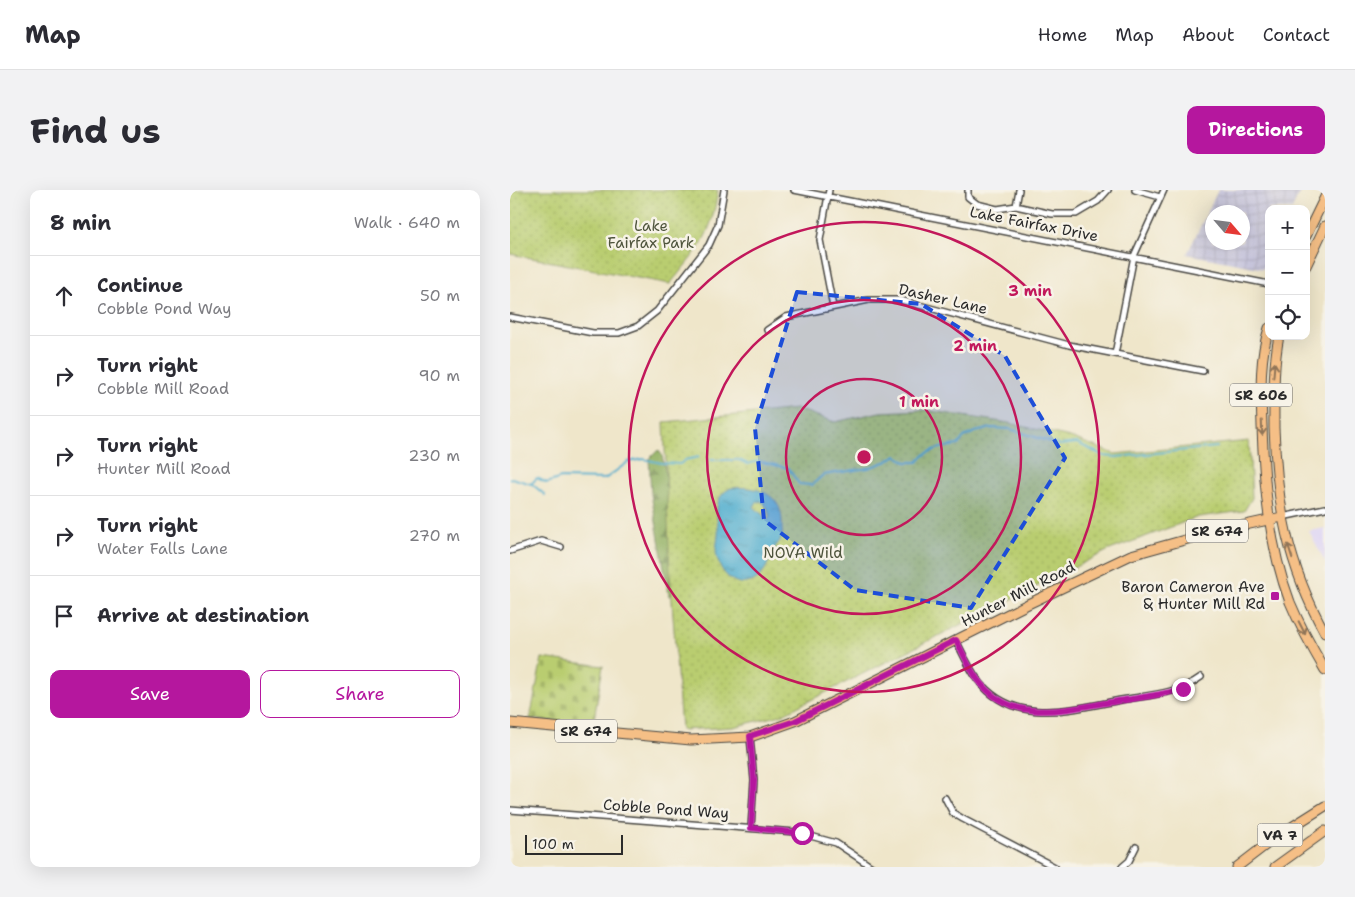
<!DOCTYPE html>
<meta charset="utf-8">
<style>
:root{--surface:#fff;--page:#f2f2f3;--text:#2b2b33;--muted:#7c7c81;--line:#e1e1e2;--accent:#b5179e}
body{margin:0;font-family:"Shantell Sans",sans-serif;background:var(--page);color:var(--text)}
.controls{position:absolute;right:15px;top:15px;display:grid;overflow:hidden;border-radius:10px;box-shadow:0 5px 20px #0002}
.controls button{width:45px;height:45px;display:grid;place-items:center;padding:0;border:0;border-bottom:1px solid var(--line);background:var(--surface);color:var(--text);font:25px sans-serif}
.compass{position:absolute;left:695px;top:15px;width:45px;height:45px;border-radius:50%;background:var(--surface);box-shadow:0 5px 20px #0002;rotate:118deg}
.scale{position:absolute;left:15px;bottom:12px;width:98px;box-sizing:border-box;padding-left:5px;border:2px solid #2b2b2b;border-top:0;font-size:14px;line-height:18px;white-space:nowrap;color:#2b2b2b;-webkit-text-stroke:4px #f7f3e8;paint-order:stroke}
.stop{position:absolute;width:15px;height:15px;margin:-11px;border:4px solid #b5179e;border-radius:50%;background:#fff}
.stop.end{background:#b5179e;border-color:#fff;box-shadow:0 1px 5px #0008}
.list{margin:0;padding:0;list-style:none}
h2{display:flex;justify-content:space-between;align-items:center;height:65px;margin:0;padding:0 20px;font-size:21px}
h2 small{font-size:16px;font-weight:400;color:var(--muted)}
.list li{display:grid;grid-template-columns:32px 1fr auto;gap:15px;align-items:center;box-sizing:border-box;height:80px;padding:0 20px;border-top:1px solid var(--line)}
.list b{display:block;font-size:19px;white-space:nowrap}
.list p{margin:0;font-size:16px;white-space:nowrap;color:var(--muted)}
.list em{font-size:16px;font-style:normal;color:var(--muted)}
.actions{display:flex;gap:10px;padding:15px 20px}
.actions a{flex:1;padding:11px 0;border:1px solid var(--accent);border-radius:10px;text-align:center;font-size:18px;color:var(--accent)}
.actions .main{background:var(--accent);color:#fff}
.icon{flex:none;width:28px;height:28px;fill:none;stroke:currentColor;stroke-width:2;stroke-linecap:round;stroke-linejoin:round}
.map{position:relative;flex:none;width:815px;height:677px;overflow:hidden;border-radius:10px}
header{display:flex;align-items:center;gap:30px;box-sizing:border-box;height:70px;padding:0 25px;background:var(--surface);border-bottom:1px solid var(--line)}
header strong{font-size:24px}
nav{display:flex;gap:28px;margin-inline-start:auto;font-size:18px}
.intro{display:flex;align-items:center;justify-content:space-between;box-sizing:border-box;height:120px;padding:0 30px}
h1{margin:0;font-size:35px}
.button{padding:12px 22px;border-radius:10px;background:var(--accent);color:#fff;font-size:18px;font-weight:700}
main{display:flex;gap:30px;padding:0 30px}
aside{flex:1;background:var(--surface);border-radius:10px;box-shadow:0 5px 20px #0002}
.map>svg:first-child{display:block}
.built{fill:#ded5f5}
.industrial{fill:url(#industrial-grid);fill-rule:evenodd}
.forest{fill:url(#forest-firs);stroke:#5e6e46}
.cemetery{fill:url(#cemetery-stones);stroke:#727c4e}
.park{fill:url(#park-dots);stroke:#727c4e}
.water{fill:url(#water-ripples);stroke:#3e6c7d;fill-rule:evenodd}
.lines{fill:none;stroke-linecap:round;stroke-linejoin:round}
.stream{stroke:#51aecf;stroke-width:2}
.minor-casing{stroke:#484743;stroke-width:8}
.primary-casing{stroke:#484743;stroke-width:11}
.trunk-casing{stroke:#484743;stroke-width:11}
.minor{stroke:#fff;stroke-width:5}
.primary{stroke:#f5bf86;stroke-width:9}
.trunk{stroke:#f5bf86;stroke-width:9}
.oneway{stroke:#907558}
.route{stroke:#b5179e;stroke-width:6}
.marked{fill:#1d4ed8;fill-opacity:0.2;stroke:#1d4ed8;stroke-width:4;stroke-dasharray:10 6;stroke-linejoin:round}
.ring{fill:none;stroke:#c2185b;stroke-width:2.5}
.poi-dot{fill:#b5179e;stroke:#f7f3e8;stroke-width:2}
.labels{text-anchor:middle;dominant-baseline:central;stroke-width:5;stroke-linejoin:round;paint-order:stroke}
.shield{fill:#f7f3e8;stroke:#686764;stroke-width:1}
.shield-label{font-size:14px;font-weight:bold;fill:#2b2b2b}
.street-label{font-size:15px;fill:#2b2b2b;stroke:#f7f3e8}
.park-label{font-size:15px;fill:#4e543c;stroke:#f7f3e8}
.poi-label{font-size:15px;fill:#2b2b2b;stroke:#f7f3e8;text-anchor:end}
.centre{fill:#c2185b;stroke:#f7f3e8;stroke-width:2.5}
.ring-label{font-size:15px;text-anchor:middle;font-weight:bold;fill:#c2185b;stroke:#f7f3e8;stroke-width:5;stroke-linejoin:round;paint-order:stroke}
</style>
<header>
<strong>Map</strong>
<nav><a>Home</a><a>Map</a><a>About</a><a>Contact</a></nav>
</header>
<div class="intro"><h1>Find us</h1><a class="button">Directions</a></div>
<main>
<aside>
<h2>8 min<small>Walk · 640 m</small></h2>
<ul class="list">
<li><svg class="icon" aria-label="ahead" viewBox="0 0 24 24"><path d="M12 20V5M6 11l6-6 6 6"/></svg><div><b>Continue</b><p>Cobble Pond Way</p></div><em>50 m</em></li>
<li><svg class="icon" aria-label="right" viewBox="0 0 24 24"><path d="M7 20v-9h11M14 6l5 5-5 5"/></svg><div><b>Turn right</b><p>Cobble Mill Road</p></div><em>90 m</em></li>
<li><svg class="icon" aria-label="right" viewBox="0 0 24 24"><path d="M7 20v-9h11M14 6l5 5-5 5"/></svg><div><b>Turn right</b><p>Hunter Mill Road</p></div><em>230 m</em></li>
<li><svg class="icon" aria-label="right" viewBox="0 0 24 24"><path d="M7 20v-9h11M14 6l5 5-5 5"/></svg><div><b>Turn right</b><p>Water Falls Lane</p></div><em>270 m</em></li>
<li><svg class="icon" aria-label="arrive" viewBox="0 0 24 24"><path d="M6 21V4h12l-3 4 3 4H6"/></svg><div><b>Arrive at destination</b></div></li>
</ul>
<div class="actions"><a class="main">Save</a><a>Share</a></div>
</aside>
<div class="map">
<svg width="815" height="677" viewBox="0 0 815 677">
<defs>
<pattern id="industrial-grid" width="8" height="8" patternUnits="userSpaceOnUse" patternTransform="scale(1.25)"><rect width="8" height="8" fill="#c3c1db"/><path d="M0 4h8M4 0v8" fill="none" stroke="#a8a6bc"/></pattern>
<pattern id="forest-firs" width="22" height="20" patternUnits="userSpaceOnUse" patternTransform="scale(1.25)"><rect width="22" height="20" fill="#92b062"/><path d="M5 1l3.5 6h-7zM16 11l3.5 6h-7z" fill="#778f51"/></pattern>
<pattern id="cemetery-stones" width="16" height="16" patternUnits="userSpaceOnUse" patternTransform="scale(1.25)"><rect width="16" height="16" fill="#b9cd70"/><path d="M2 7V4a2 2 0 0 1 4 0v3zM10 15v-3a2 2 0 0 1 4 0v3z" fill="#9fb061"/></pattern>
<pattern id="park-dots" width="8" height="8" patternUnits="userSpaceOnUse" patternTransform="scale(1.25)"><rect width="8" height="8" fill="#b9cd70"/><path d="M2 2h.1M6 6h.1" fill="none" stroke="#9fb061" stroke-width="1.8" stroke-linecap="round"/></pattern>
<pattern id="water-ripples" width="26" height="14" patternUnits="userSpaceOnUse" patternTransform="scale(1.25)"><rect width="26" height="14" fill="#51aecf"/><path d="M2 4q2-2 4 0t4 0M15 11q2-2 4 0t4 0" fill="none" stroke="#438ea8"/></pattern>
</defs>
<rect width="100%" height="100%" fill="#f7f3e8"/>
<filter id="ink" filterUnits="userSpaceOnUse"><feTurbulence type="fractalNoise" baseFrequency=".02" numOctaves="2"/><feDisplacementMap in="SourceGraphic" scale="10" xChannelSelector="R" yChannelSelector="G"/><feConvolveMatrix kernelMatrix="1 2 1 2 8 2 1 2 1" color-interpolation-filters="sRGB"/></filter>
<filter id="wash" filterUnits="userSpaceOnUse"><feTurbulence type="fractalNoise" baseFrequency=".0096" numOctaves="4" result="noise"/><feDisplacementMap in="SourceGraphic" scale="20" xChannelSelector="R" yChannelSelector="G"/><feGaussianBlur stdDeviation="1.12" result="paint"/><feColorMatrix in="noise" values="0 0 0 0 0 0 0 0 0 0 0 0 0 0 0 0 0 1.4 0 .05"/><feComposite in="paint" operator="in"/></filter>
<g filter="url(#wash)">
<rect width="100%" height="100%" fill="#efe6ca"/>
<path class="built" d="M815,338V372L799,341Z"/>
<path class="industrial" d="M708,0H791L782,19H759V67L753,79L677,64ZM702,22H732V52H702Z"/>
<path class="forest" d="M148,260L152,265L181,406H159L141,304L139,269Z"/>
<path class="cemetery" d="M32,468L93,476L83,535L20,529Z"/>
<path class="park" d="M0,0H208C201,48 190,57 160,94L0,64Z
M287,219L325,232L370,222L414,220L499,233L560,247L605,264L739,251L742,308L734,321L688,327L597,361L271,525L223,537L171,540L160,383L154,232Z"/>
<path class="water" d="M221,298C247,295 273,304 272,334C272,339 273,345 271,349C269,353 266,355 264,359C258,372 254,390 237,393C220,396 207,377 206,361C206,354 209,346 208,338C207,324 203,306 221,298ZM251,311L257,317L260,327L258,330L244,317L246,313Z"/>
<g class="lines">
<path class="stream" d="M201,270H229L238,274L248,271L278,278L289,294L302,295L313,285L358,278L378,271L386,265L396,272H408C416,259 434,257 448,255L454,247L465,242L482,238L500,239L550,255L567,253L594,266L606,267L707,257
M0,289L2,288L21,294L27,288L37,293L51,288L95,289L118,272L133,269L152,273L170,274L175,270L189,267
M22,294L35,305"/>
</g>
</g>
<g filter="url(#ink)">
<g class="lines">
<defs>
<path id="minor" d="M284,0L759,94
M319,0L310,50L323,117
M458,0V7L467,14L487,19L506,16L542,24H566L588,11L598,0
M625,0L650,7
M506,16L509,0
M0,127L83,143H109L128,136L147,121L199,55L208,35L214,0
M257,140L276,127L359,110H390L559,155L693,181
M605,164L624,66L654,0
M772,327L815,318
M0,361L31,351L51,357
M446,450C453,464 459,478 468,490C504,537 562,519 611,510C639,505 668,504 691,487
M240,547L244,590L241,638
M435,608L443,623L453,629L545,677
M0,620L286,642L326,653L362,677
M612,677L619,671L626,657"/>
<path id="primary" d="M796,46L815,7
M796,76L815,36
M759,138C749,170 751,203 752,236C754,296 759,356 780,412C790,436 802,458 815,480
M769,146C763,177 764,206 764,238C767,315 777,374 815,443
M0,533L181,550L240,547L285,531L518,414L621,365L703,342L772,327"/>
<path id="trunk" d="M727,677L766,647L815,616
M765,677L815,641"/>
</defs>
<use href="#minor" class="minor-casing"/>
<use href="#primary" class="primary-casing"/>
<use href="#trunk" class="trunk-casing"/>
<use href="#minor" class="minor"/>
<use href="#primary" class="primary"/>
<use href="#trunk" class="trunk"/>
</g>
<defs><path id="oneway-shaft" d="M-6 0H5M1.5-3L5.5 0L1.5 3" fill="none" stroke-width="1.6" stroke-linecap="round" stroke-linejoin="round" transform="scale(1.25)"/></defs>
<g class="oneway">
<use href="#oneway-shaft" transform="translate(764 180) rotate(-85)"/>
<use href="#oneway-shaft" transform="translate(752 238) rotate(88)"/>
<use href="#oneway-shaft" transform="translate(780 361) rotate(-108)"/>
<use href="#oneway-shaft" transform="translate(792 438) rotate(63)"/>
</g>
</g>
<g class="lines" filter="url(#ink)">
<path class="route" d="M292,643L241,638L244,590L240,546L285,531L446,450C453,463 459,478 468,490C500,533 550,521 595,513C620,509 648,506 673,499"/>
</g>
<path class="marked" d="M287,102L411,114L495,166L555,268L461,418L345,400L254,330L245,238Z"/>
<g class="ring">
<circle cx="354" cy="267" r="78"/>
<circle cx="354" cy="267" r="157"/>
<circle cx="354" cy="267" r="235"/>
</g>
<rect class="poi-dot" x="760" y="401" width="10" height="10" rx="2.5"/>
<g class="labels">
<g class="shield">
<rect x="720" y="193.5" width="62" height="23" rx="4"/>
<rect x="676" y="329.5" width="62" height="23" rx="4"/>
<rect x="45" y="529.5" width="62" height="23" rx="4"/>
<rect x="747.5" y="633.5" width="45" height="23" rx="4"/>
</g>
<g class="shield-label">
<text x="751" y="205">SR 606</text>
<text x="707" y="341">SR 674</text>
<text x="76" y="541">SR 674</text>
<text x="770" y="645">VA 7</text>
</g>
<g class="street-label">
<text transform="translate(524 34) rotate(11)">Lake Fairfax Drive</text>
<text transform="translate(433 109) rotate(13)">Dasher Lane</text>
<text transform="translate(508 404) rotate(-27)">Hunter Mill Road</text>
<text transform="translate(156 619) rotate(4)">Cobble Pond Way</text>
</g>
<g class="park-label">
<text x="141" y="36">Lake<tspan x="141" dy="17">Fairfax Park</tspan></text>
<text x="293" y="363">NOVA Wild</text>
</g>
<g class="poi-label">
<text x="755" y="397">Baron Cameron Ave<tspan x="755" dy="17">&amp; Hunter Mill Rd</tspan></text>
</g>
</g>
<circle cx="354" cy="267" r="8" class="centre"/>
<g class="ring-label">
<text x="520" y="106">3 min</text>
<text x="465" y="161">2 min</text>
<text x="409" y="217">1 min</text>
</g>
</svg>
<div class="controls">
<button>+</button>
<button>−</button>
<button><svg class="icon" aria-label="locate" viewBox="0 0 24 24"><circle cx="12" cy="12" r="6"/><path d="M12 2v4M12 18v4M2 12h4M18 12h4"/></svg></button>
</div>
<svg class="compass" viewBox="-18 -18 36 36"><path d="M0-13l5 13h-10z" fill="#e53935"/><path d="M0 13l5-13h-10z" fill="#7c7c81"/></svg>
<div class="scale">100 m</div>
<div class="stop" style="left:292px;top:643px"></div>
<div class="stop end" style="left:673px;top:499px"></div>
</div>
</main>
